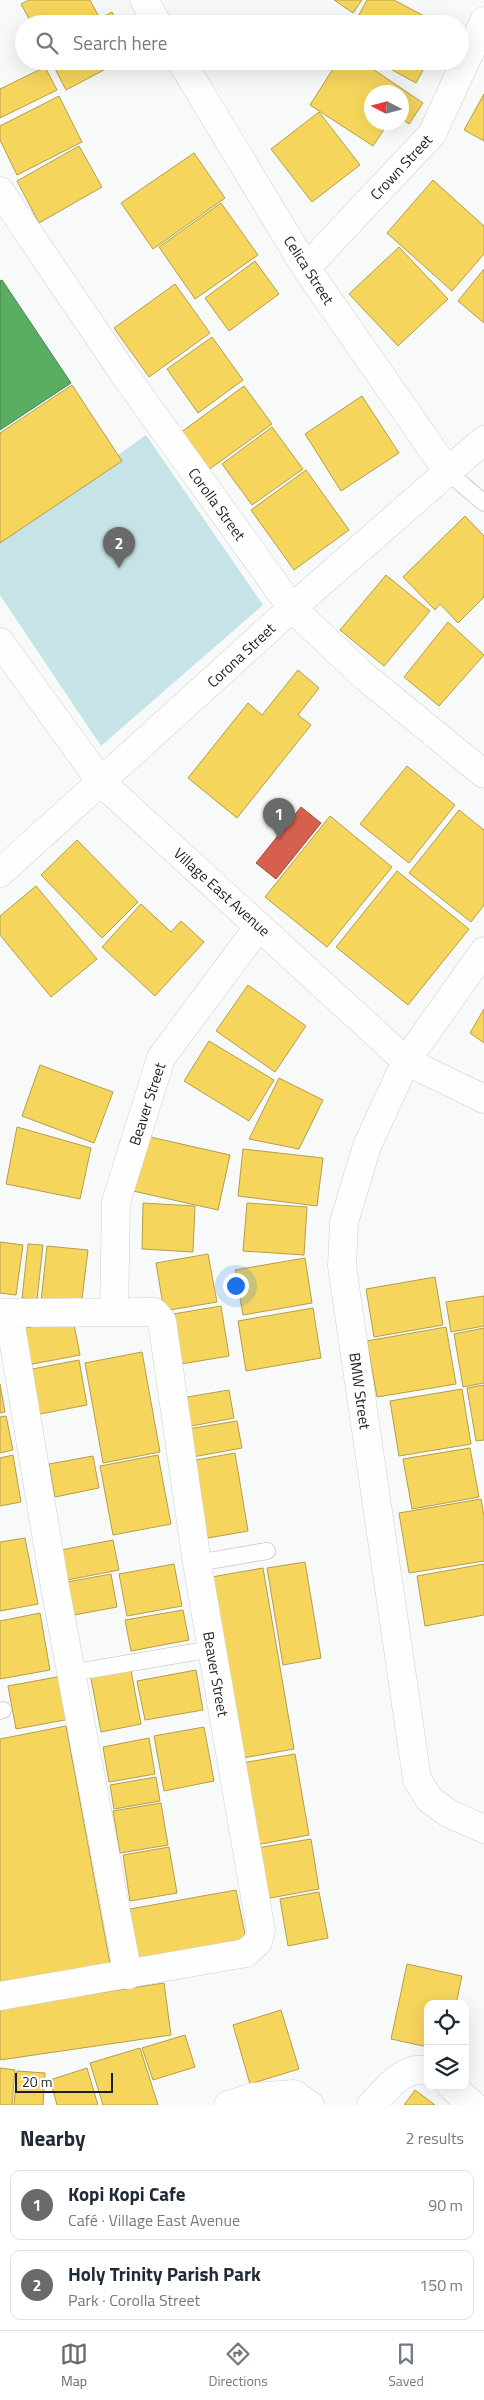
<!DOCTYPE html>
<meta charset="utf-8">
<style>
:root{--surface:#fff;--page:#f2f2f3;--text:#1f2937;--muted:#747a83;--line:#e0e1e3;--accent:#696a6a}
body{margin:0;font-family:"Titillium Web",sans-serif;background:var(--page);color:var(--text)}
.controls{position:absolute;right:15px;bottom:15px;display:grid;overflow:hidden;border-radius:10px;box-shadow:0 5px 20px #0002}
.controls button{width:45px;height:45px;display:grid;place-items:center;padding:0;border:0;border-bottom:1px solid var(--line);background:var(--surface);color:var(--text);font:25px sans-serif}
.compass{position:absolute;left:364px;top:85px;width:45px;height:45px;border-radius:50%;background:var(--surface);box-shadow:0 5px 20px #0002;rotate:276deg}
.scale{position:absolute;left:15px;bottom:12px;width:98px;box-sizing:border-box;padding-left:5px;border:2px solid #1c1d1d;border-top:0;font-size:14px;line-height:18px;white-space:nowrap;color:#1c1d1d;-webkit-text-stroke:4px #fff;paint-order:stroke}
.you{position:absolute;left:235px;top:1285px;width:18px;height:18px;margin:-12px;border:4px solid #fff;border-radius:50%;background:#1a73e8;box-shadow:0 0 0 8px #1a73e833}
.badge{display:grid;place-items:center;width:32px;height:32px;border-radius:50%;background:var(--accent);color:#fff;font-size:16px;font-weight:700}
.pin{position:absolute;translate:-50% -41px;filter:drop-shadow(0 1px 2px #0008)}
.pin::after{content:'';position:absolute;top:26px;width:18px;height:15px;background:inherit;clip-path:polygon(0 0,100% 0,50% 100%)}
.list{margin:0;padding:0;list-style:none}
h2{display:flex;justify-content:space-between;align-items:center;height:65px;margin:0;padding:0 20px;font-size:21px}
h2 small{font-size:16px;font-weight:400;color:var(--muted)}
.list li{display:grid;grid-template-columns:32px 1fr auto;gap:15px;align-items:center;box-sizing:border-box;height:70px;margin:0 10px 10px;padding:0 10px;border:1px solid var(--line);border-radius:10px}
.list b{display:block;font-size:19px;white-space:nowrap}
.list p{margin:0;font-size:16px;white-space:nowrap;color:var(--muted)}
.list em{font-size:16px;font-style:normal;color:var(--muted)}
.icon{flex:none;width:28px;height:28px;fill:none;stroke:currentColor;stroke-width:2;stroke-linecap:round;stroke-linejoin:round}
.map{position:relative;flex:none;width:484px;height:2105px;overflow:hidden}
.search{position:absolute;background:var(--surface);box-shadow:0 5px 20px #0002;left:15px;right:15px;top:15px;height:55px;display:flex;align-items:center;gap:12px;box-sizing:border-box;padding:0 18px;border-radius:28px;color:var(--muted);font-size:19px}
.sheet{height:225px;background:var(--surface)}
nav{display:flex;justify-content:space-around;align-items:center;box-sizing:border-box;height:70px;border-top:1px solid var(--line);background:var(--surface);font-size:14px;color:var(--muted)}
nav a{display:grid;justify-items:center;gap:2px}
nav .on{color:var(--accent)}
.map>svg:first-child{display:block}
.green{fill:#c6e4e7}
.homes{fill:#f6d55c;stroke:#b59e49}
.shops{fill:#d6604d;stroke:#9e4c3f}
.public{fill:#5aae61;stroke:#47824d}
.lines{fill:none;stroke-linecap:round;stroke-linejoin:round}
.lane-casing{stroke:#ced0d0;stroke-width:18}
.street-casing{stroke:#ced0d0;stroke-width:29}
.secondary-casing{stroke:#ced0d0;stroke-width:29}
.lane{stroke:#fefefe;stroke-width:16}
.street{stroke:#fefefe;stroke-width:28}
.secondary{stroke:#fefefe;stroke-width:28}
.labels{text-anchor:middle;dominant-baseline:central;stroke-width:5;stroke-linejoin:round;paint-order:stroke}
.street-label{font-size:15px;fill:#1c1d1d;stroke:#fff}
</style>
<div class="map">
<svg width="484" height="2105" viewBox="0 0 484 2105">
<rect width="100%" height="100%" fill="#f8fafa"/>
<path class="green" d="M146,435L263,605L101,746L0,595V540Z"/>
<path class="homes" d="M29,0H90L98,15L81,24H32L21,4Z
M334,0H362L353,13Z
M367,0H394L439,24H354Z
M112,12L118,24H89Z
M51,61H121L66,90Z
M338,61H361L423,103L409,124L402,119V92H372V122H389L373,146L310,105Z
M376,61H428L416,83Z
M45,67L57,90L0,118V89Z
M484,94V141L464,130Z
M59,96L82,142L17,175L0,140V126Z
M319,112L360,165L312,202L271,149Z
M79,146L102,187L39,223L17,181Z
M194,153L225,198L153,249L121,203Z
M433,180L484,226V254L452,291L387,233Z
M221,203L258,255L195,299L159,247Z
M399,247L448,299L398,346L349,294Z
M255,261L279,294L229,331L205,298Z
M484,269V323L458,301Z
M175,284L210,333L149,377L114,328Z
M212,337L243,380L198,413L167,369Z
M72,385L122,461L0,543V433Z
M244,386L272,424L207,471L180,433Z
M362,396L399,453L341,491L305,434Z
M272,427L303,469L252,505L222,464Z
M306,470L349,530L294,570L251,510Z
M465,516L484,536V597L458,623L440,604L435,610L403,577Z
M386,575L430,611L384,666L340,630Z
M448,622L484,655L439,706L404,677Z
M298,670L319,688L298,715L311,725L237,818L188,778L248,703L262,715Z
M407,766L455,805L409,863L360,824Z
M459,810L484,830V905L471,922L409,873Z
M330,816L392,867L327,947L265,897Z
M77,840L138,902L102,938L41,875Z
M397,871L469,929L408,1005L336,947Z
M36,886L97,959L51,997L0,935V916Z
M141,904L171,932L181,921L204,942L155,996L102,947Z
M248,985L306,1026L275,1072L216,1031Z
M484,1009V1043L470,1033Z
M209,1041L274,1080L249,1121L184,1081Z
M40,1065L113,1092L94,1143L22,1116Z
M279,1078L323,1100L299,1149L249,1139Z
M17,1127L91,1148L80,1199L6,1184Z
M146,1136L230,1155L218,1210L133,1191Z
M243,1149L323,1158L317,1206L238,1196Z
M143,1203L195,1206L193,1252L142,1249Z
M247,1203L307,1207L304,1255L243,1251Z
M0,1242L23,1245L16,1295L0,1293Z
M28,1244L43,1245L37,1300L22,1298Z
M47,1246L88,1250L81,1307L41,1302Z
M208,1254L217,1302L164,1311L156,1263Z
M305,1258L312,1303L243,1315L235,1270Z
M435,1277L443,1325L374,1337L366,1289Z
M484,1296V1326L451,1332L446,1302Z
M221,1306L229,1356L175,1365L167,1315Z
M313,1308L321,1358L246,1371L238,1321Z
M73,1319L80,1355L22,1366L15,1330Z
M446,1327L456,1384L377,1397L367,1341Z
M484,1328V1383L463,1387L454,1334Z
M142,1352L160,1452L103,1463L85,1363Z
M79,1360L87,1405L35,1415L27,1370Z
M0,1384L5,1412L0,1413Z
M484,1385V1440L476,1441L467,1388Z
M462,1389L471,1444L399,1456L390,1401Z
M229,1390L234,1418L186,1427L181,1398Z
M6,1416L13,1450L0,1453V1417Z
M237,1421L242,1448L187,1458L182,1430Z
M470,1448L479,1497L412,1509L403,1459Z
M235,1453L248,1531L202,1539L190,1461Z
M13,1455L21,1502L0,1506V1458Z
M158,1455L171,1524L113,1535L100,1466Z
M93,1456L99,1488L55,1497L49,1464Z
M481,1499L484,1516V1561L409,1573L399,1513Z
M25,1538L38,1604L0,1611V1542Z
M113,1540L119,1570L62,1581L56,1551Z
M305,1562L321,1658L283,1665L267,1568Z
M174,1564L182,1606L127,1616L119,1574Z
M484,1564V1615L425,1626L417,1576Z
M263,1568L294,1749L237,1759L206,1578Z
M111,1574L117,1607L74,1615L67,1582Z
M183,1610L189,1640L131,1651L125,1620Z
M40,1613L50,1670L0,1679V1621Z
M130,1665L141,1724L101,1732L90,1673Z
M196,1670L203,1710L145,1720L137,1681Z
M62,1676L70,1719L16,1729L8,1686Z
M66,1726L111,1969L0,1990V1739Z
M204,1727L214,1781L164,1791L154,1736Z
M149,1738L155,1774L109,1782L103,1747Z
M295,1754L309,1835L251,1846L236,1764Z
M156,1777L160,1801L114,1809L110,1785Z
M161,1803L168,1845L120,1853L113,1811Z
M311,1839L319,1889L265,1899L257,1848Z
M169,1847L177,1893L130,1901L123,1855Z
M236,1890L246,1939L138,1959L130,1909Z
M319,1892L328,1938L288,1946L280,1899Z
M407,1964L462,1976L456,2004H428V2047L391,2039Z
M164,1983L171,2035L0,2060V2008Z
M281,2010L299,2069L250,2084L233,2025Z
M185,2035L195,2067L153,2080L142,2048Z
M140,2048L158,2105H103L90,2063Z
M0,2068L15,2070L12,2105H0Z
M87,2068L98,2105H57L50,2080Z
M17,2071L45,2073L43,2105H14Z
M415,2090L435,2105H404Z"/>
<path class="shops" d="M301,807L321,823L276,879L256,863Z"/>
<path class="public" d="M2,280L71,383L0,430V281Z"/>
<g class="lines">
<defs>
<path id="lane" d="M448,472L484,503
M197,1563L267,1551
M71,1673L212,1649
M0,1711L3,1710"/>
<path id="street" d="M144,0L158,24
M181,61L306,268L448,472
M0,191L124,374L292,608L364,676L484,774
M306,268L432,134L484,21
M0,873L292,608L484,440
M484,951L406,1061L367,1146L344,1222L342,1266L417,1779L429,1799L448,1813L484,1829
M114,1312L116,1202L161,1058L259,926
M0,1313L154,1312L162,1321L197,1563L261,1931L258,1942L246,1953L0,1996
M9,1314L55,1587L128,1975
M451,2086L473,2105
M228,2105L253,2097L294,2094L310,2105
M371,2105C386,2090 404,2064 428,2071"/>
<path id="secondary" d="M0,642L102,783L406,1061L484,1099"/>
</defs>
<use href="#lane" class="lane-casing"/>
<use href="#street" class="street-casing"/>
<use href="#secondary" class="secondary-casing"/>
<use href="#lane" class="lane"/>
<use href="#street" class="street"/>
<use href="#secondary" class="secondary"/>
</g>
<g class="labels">
<g class="street-label">
<text transform="translate(401 167) rotate(-47)">Crown Street</text>
<text transform="translate(309 270) rotate(57)">Celica Street</text>
<text transform="translate(217 504) rotate(54)">Corolla Street</text>
<text transform="translate(241 655) rotate(-43)">Corona Street</text>
<text transform="translate(222 892) rotate(42)">Village East Avenue</text>
<text transform="translate(147 1104) rotate(-72)">Beaver Street</text>
<text transform="translate(360 1391) rotate(82)">BMW Street</text>
<text transform="translate(216 1674) rotate(80)">Beaver Street</text>
</g>
</g>
</svg>
<div class="controls">
<button><svg class="icon" aria-label="locate" viewBox="0 0 24 24"><circle cx="12" cy="12" r="6"/><path d="M12 2v4M12 18v4M2 12h4M18 12h4"/></svg></button>
<button><svg class="icon" aria-label="layers" viewBox="0 0 24 24"><path d="M12 4l9 5-9 5-9-5zM3 14l9 5 9-5"/></svg></button>
</div>
<svg class="compass" viewBox="-18 -18 36 36"><path d="M0-13l5 13h-10z" fill="#e53935"/><path d="M0 13l5-13h-10z" fill="#747a83"/></svg>
<div class="scale">20 m</div>
<div class="you"></div>
<div class="pin badge" style="left:279px;top:839px">1</div>
<div class="pin badge" style="left:119px;top:568px">2</div>
<div class="search"><svg class="icon" aria-label="search" viewBox="0 0 24 24"><circle cx="10" cy="10" r="6"/><path d="M15 15l6 6"/></svg>Search here</div>
</div>
<section class="sheet">
<h2>Nearby<small>2 results</small></h2>
<ul class="list">
<li><span class="badge">1</span><div><b>Kopi Kopi Cafe</b><p>Café · Village East Avenue</p></div><em>90 m</em></li>
<li><span class="badge">2</span><div><b>Holy Trinity Parish Park</b><p>Park · Corolla Street</p></div><em>150 m</em></li>
</ul>
</section>
<nav>
<a class="on"><svg class="icon" aria-label="map" viewBox="0 0 24 24"><path d="M3 6l6-2 6 2 6-2v14l-6 2-6-2-6 2zM9 4v14M15 6v14"/></svg>Map</a>
<a><svg class="icon" aria-label="directions" viewBox="0 0 24 24"><path d="M12 3l9 9-9 9-9-9zM9 14v-3h6M13 9l2 2-2 2"/></svg>Directions</a>
<a><svg class="icon" aria-label="saved" viewBox="0 0 24 24"><path d="M7 4h10v16l-5-4-5 4z"/></svg>Saved</a>
</nav>
